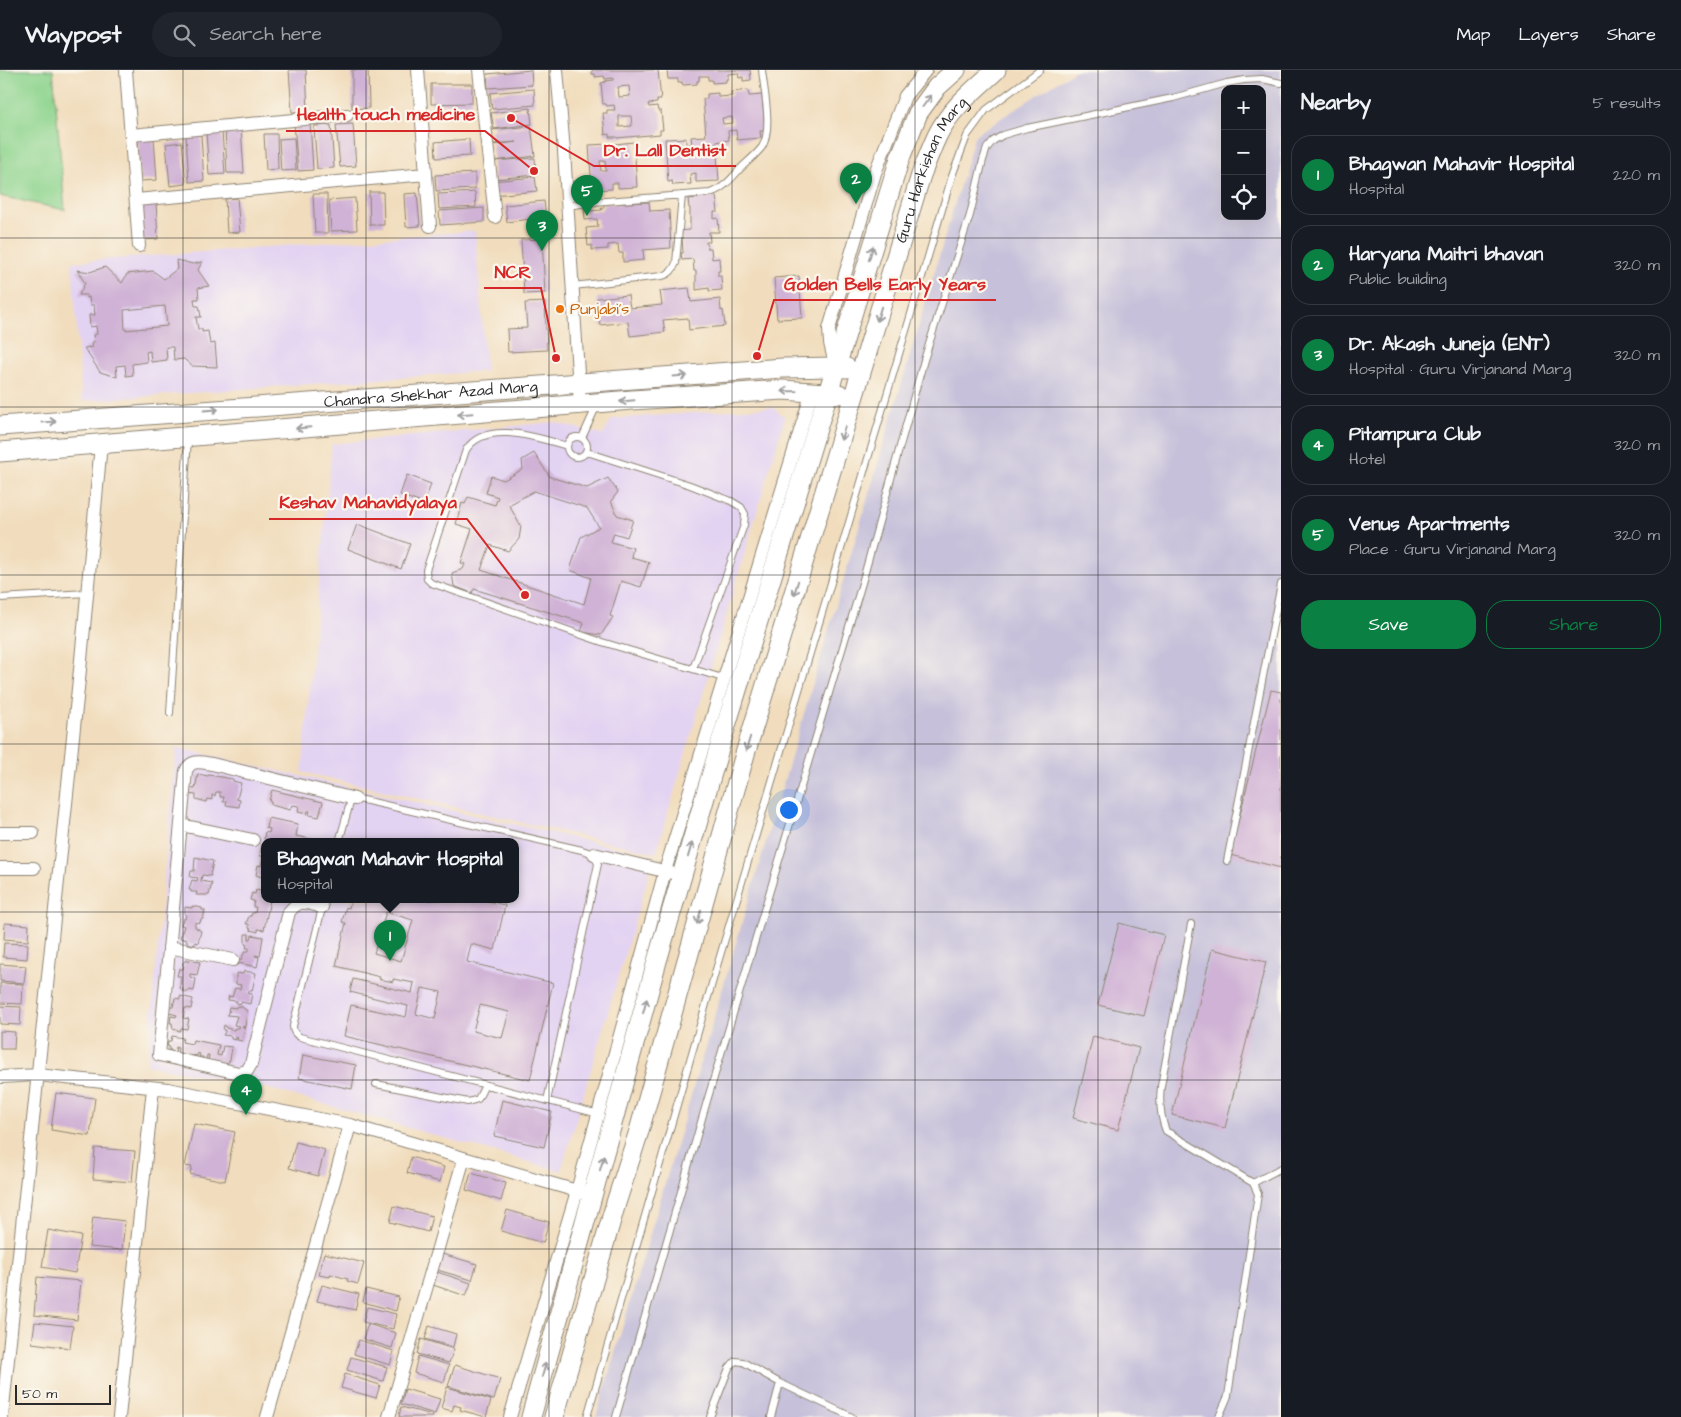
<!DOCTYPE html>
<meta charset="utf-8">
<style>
:root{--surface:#171b24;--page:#20242c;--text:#f1f3f6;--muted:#9ea1a6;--line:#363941;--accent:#0b8043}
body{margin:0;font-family:"Architects Daughter",sans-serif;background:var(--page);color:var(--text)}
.controls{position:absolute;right:15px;top:15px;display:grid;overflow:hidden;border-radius:10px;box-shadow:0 5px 20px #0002}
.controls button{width:45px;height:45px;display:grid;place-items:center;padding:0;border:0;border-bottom:1px solid var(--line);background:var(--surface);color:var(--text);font:25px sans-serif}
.scale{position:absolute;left:15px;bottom:12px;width:96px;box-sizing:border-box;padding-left:5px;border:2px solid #2b2b2b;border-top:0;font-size:14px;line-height:18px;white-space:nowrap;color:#2b2b2b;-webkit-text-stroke:4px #fbf7ec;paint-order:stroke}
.you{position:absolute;left:788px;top:739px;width:18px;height:18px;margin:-12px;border:4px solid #fff;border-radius:50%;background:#1a73e8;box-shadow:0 0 0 8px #1a73e833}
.badge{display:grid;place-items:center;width:32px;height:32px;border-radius:50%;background:var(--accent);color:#fff;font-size:16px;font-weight:700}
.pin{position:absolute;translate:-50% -41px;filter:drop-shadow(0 1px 2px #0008)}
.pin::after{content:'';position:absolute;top:26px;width:18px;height:15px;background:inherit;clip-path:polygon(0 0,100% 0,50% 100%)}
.popup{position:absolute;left:261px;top:768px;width:258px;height:65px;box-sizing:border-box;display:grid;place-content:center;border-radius:10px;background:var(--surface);filter:drop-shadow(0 1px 4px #0005);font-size:16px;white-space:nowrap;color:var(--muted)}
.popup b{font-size:19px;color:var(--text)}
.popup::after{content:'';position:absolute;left:50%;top:100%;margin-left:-10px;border:10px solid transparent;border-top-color:var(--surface)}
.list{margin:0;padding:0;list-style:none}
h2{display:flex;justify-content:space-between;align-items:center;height:65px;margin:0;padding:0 20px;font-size:21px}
h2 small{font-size:16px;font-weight:400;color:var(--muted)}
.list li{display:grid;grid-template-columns:32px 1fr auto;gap:15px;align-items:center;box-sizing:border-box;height:80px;margin:0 10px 10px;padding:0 10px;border:1px solid var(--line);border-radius:20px}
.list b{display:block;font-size:19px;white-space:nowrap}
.list p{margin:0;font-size:16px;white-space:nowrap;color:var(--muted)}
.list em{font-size:16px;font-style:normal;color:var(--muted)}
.actions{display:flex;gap:10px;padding:15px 20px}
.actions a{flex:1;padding:11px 0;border:1px solid var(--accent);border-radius:20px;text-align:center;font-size:18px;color:var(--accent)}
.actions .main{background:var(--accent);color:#fff}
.icon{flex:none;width:28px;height:28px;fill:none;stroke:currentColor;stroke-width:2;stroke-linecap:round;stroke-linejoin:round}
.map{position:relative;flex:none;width:1281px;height:1347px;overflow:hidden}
header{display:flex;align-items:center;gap:30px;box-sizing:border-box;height:70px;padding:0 25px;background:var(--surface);border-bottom:1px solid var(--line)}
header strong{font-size:24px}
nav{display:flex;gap:28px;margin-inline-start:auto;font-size:18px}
.search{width:350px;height:45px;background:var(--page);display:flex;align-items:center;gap:12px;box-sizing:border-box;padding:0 18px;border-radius:28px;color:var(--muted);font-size:19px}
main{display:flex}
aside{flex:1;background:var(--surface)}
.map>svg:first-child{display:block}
.built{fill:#e3d3f2;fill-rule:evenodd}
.industrial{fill:#c6c0da;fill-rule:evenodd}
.green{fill:#8ed48e;stroke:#5c805c}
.building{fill:#d0b2d6;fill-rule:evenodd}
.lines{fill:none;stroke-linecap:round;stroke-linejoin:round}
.lane-casing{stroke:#8e8474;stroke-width:8}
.street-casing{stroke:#8e8474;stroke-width:14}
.secondary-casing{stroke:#8e8474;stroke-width:21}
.lane{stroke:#fff;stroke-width:6}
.street{stroke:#fff;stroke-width:12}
.secondary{stroke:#fff;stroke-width:19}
.oneway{stroke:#a0a0a0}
.grid{fill:none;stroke:#2b2b2b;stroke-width:1;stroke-opacity:0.55}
.food-dot{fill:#e8710a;stroke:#fbf7ec;stroke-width:2}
.labels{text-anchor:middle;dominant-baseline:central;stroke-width:4.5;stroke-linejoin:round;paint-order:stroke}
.street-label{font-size:16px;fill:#2b2b2b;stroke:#fbf7ec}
.food-label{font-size:16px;fill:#c56008;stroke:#fbf7ec;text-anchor:start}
.leader{fill:none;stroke:#d62828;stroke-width:2}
.callout-dot{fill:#d62828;stroke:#fbf7ec;stroke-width:2}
.callout-label{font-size:18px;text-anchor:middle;font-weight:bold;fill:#d62828;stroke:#fbf7ec;stroke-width:4.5;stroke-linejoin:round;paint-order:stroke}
</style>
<header>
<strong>Waypost</strong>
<div class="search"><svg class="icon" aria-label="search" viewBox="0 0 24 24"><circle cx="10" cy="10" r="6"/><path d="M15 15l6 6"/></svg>Search here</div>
<nav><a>Map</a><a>Layers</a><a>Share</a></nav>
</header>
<main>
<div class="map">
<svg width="1281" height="1347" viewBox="0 0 1281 1347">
<rect width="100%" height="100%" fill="#fbf7ec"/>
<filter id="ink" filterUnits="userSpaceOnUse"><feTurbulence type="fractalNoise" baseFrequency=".02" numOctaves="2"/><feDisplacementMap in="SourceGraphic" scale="10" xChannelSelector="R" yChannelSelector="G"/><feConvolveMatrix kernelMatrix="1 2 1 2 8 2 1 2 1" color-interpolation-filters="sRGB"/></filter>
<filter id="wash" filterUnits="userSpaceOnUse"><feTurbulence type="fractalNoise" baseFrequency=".0096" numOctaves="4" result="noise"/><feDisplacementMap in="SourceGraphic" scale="20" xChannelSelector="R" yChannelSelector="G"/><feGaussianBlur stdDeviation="1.12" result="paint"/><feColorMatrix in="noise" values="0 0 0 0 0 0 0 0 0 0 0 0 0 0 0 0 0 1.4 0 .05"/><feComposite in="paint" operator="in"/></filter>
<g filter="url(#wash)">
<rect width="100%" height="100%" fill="#f1ddbd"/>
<path class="built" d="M475,161L486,301L82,331L72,192Z
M772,337L785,347L656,783L302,702L332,374L554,352L603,365L612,349Z
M176,678L654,786L561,1101L267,1018L147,995ZM265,772H515V830H265Z"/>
<path class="industrial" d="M1076,0H1281V1347H596L975,65ZM1225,19H1262V146H1225Z"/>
<path class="green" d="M0,0H53L65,140L0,126Z"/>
<g id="blocks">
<path class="building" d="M289,0H306L308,41L292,42Z
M352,0H368L369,38L352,39Z
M531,0L532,15L488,18L487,4Z
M592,0H658L661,30H657V33L648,34L649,37L657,36L658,41H661L663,60H660V64L617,68V67H609V64L605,65L603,43H607V40H615L614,35L607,36L606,34H603L601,13L605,12V11L613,10V8L605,9L604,6L595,7V4H592ZM629,16L630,26L619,27L618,17ZM619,46H631L632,56L619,57Z
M667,0H750L751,10L743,11V7L739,8L738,3L728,4V9H726V12L712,13V10H708V6H699V11H697V14L683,15L682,12L678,13V9H668Z
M431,14H472V33L431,34Z
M534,19L535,35L492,39L490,23Z
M748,20L749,26L762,25L765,61H760L761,68L737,70L736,60L728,61L729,70L716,72L719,111L696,112V103L690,104L691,114L673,115L672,111L668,112L665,69L686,68V75L692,74L691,67L706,66L703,29H707V24L718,23V27L732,26L731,22ZM732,47L733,53L723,54L722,48Z
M530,38L532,54L494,59L491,43Z
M310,52L313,100L298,101L294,53Z
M353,54L356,96L340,97L336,55Z
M331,55L334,98L317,99L314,56Z
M531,56L535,86L494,91L492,75L517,72L493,74L491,60Z
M241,57L244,103H227L225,58Z
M222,61L225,104L209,105L206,62Z
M264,64H277L278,99L266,100Z
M201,65L204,111L189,112L186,66Z
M154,68L157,110L140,111L138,69Z
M294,68L296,100L281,101L279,69Z
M469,69L470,86L436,88L435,72Z
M182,72L186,114L170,116L166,74Z
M634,72L637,117L618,118V113H612V119L592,120L589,75L609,74L610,81L615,80V74ZM600,91H605L606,101H601Z
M535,88L536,105L494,109L493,91Z
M475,103V119L436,121L435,105Z
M535,107L537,121L493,125L492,111Z
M369,122H383L384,155H370Z
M475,122L476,137L439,139L438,124Z
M417,123L420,156L406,157L404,124Z
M313,124H327L328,163H315Z
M716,126L718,142H714V149L718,148L719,162H709L710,172H706L707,178H711L712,189L719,188L720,201H718V206H721L722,220L709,221V218L696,220V201H694L693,189L682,190L681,183H683L682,167L680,168L679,161L690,160V138H689L688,129Z
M237,128L240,162L227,163L225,129Z
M355,128L357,160L331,161L329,130Z
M544,131L546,147L507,152L505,135Z
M156,132L158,169L142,170L141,133Z
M649,132L650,141L669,140L671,178L643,180L644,190L623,192V183H619L618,174L608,175V179L592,180V175L588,176L586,158L598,157L597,149L585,150L584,137H589V141L602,140L601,138H604V134Z
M484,138V152L440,155L439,141Z
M542,169L545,223L524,224L521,170Z
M176,190L193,194L202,192L198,200L209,216L198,218L199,229H194L195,236H199L201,247H196L198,259H202V262L208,261L210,274L215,273L217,297L192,296L184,289L174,290L173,277H166L167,290L151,292L150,281L146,282L147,292L132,294L133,305L126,306L125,295L116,296L117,307L100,302L84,278L92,277L91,273L94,272L93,265L97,264L96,256L90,257L89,245H95L94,235H90L89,227L87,228V225H79L85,213L77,200L90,202L105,197L122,213L127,204L153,201L164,209L177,199ZM165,236L167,256L125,260L124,240Z
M799,206L802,248L777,249L774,208Z
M689,218L691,232L720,229L721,241L723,240L725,256L689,260L688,248L663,250L665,262L630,266L628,252L600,255L597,228L628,225L630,238L662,235L660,221Z
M545,232L547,280L508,282L507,259L527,258L525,233Z
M534,383L550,407L587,418L608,408L618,422L611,431L617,445L633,450L627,467L614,463L611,472L633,478L631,487L649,492L641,517L621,511L610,546L613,547L601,565L581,562L584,553L474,519L472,523L454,516L452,503L463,499L465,494L461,493L472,459L456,454L462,433L465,434L468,427L495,435L498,427L486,423L491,406L504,410L523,399L522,390ZM534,421L587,438L599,457L581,467L570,500L591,508L584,534L481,500L490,475L508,481L519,469L521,457L509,435Z
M407,405L431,414L424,434L400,425Z
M357,454L410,474L401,499L348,479Z
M1271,620L1281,622V798L1230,785Z
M198,704L208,706L209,705L233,709V711L241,713L237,729L240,730L239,737L226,735L227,732H223L224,727H220V722H216L215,726L212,725V730L207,729L206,732L196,729V725L186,724L188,718L195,719Z
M272,720L323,732L319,747L309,745L310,741H308L307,744L298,742L299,736L292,735L290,740L271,735V732L269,731Z
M268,748L298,754L296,766L316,770L315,772H265L266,770L264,769L265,762L269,763L270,759L266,758Z
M262,774H265V808L256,805L258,795L261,796L263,786H260Z
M195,787L213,791L211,802H210L211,806L202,805L201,811L212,813L209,825H196L197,822H191V820H189L192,810L197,811L198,808L190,807L191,801H194Z
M256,820L265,822V830H270L264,860L258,859V862L250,860L251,859L249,858V854H246L249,846H251L252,843H255L256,837H253L254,831L250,830L252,823L255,824Z
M351,830H483L505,835L495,880L471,874L467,892L553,913L530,1010L344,966L351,935L406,947L408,936L350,922L353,909L412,923L414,913L393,909V912L379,909L380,907L336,896L346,853L342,852L346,837L349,838ZM386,842L413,850L401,891L374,883ZM422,918L441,922L435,949L416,944ZM480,935L509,942L502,968L473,961Z
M192,836L202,838V840H205L203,849H201L200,853L195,852V857L201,861L198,873L195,872V875L187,873V870L180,868L184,856L181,855L183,849H185L186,845H185V837L192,838Z
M5,853L29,855L28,871L4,869Z
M1119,853L1164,865L1144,946L1098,935Z
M245,864H249V869H251L252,865L263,867L260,886L255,885V886L259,887L257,897L238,893L239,890H241L245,881H249V878H246L247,875L245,874Z
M4,873L28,874L27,889L3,887Z
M1212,879L1266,892L1225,1058L1172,1045Z
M186,890L188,892L189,890L200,892L197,905L190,904V907L196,909L194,921L189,920L188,922L182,921L183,919L180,918L181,906H177L179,899H183L184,896L182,894Z
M0,894L26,896L24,913L0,911Z
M244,901L256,903L252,921H248L247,923L252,924L250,934L241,932V934L236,933L237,931L228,930L229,926L232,927L235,918L240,919L241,915L236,914V903L243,904Z
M0,913L23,914L22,934L0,933Z
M180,926L193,929L191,939L185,938L183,948L189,949L187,959L181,958L180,961L173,959L172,953H170L171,946L176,947L177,945L169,943L170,937H173L175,928L180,929Z
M0,936L21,937L20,955L0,954Z
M237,936L242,937L247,941L245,957L242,956L245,958L242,971L237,970L238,968L236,967V970L231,969V966L223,965L225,962V960H223L224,955L226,956V958L234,960L235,958H239L240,956L234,955L237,946L227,945L228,942L230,941H228L229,937L236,938Z
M0,961L15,962L14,979H0Z
M172,966L183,968L182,972L192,974L193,970L219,975L217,985L221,986L223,976L232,977L230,990L226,995L208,993L209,985H207L206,991L203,990V987H199L200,984L198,983L197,986L193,985V987L177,986L178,978L176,977L175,983L171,982V980H169V976H167L168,971H171Z
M1093,966L1139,978L1118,1060L1073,1048Z
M303,985L356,995L352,1019L299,1008Z
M56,1023L95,1028L90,1066L51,1060Z
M502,1030L552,1042L544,1077L494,1066Z
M194,1054L235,1062L225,1111L190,1104L192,1097L185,1096Z
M296,1072L325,1080L318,1106L289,1098Z
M95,1078L135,1081L132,1112L93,1109Z
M411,1087L444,1097L440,1112L407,1103Z
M471,1103L506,1113L501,1131L466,1120Z
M394,1136L432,1146L428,1162L390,1152Z
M507,1140L549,1152L543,1173L501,1161Z
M93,1147L125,1151L122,1180L89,1177Z
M48,1160L81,1166L75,1203L42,1197Z
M324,1183L364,1193L358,1214L347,1211L348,1209L330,1204V1207L319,1205Z
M442,1184L477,1194L472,1210L437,1200Z
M437,1202L471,1213L466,1226L433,1215Z
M37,1207L81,1211L77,1250L34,1245Z
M322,1215L359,1224L355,1240L317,1231Z
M366,1219L399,1227L396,1241L363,1232Z
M367,1237L396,1244L393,1259L363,1252Z
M35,1252L73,1256L70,1278L32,1273Z
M368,1254L396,1263L392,1278L363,1269Z
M429,1256L456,1264L453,1277L425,1269Z
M421,1269L454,1279L449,1293L417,1284Z
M359,1270L394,1281L390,1295L354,1284Z
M418,1286L449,1295L444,1312L414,1303Z
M351,1287L387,1297L383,1311L347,1300Z
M455,1295L500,1309L494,1330L448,1316Z
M345,1304L380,1315L376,1328L341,1318Z
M447,1317L491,1330L486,1347L460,1340L461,1337L454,1335L452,1341L441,1338Z
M405,1319L440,1329L435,1344L401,1334Z
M401,1337L433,1345V1347H399Z"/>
</g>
</g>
<g filter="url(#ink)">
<use href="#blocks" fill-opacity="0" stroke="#8e8474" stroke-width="1"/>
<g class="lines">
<defs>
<path id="lane" d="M568,136L593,132L710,123C723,119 731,109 740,99C747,92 756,85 762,77C773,60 764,20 762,0
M573,216L662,206C670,204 673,200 676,193L682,125
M567 377a10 10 0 1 1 20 0a10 10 0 1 1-20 0Z
M582,368L597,335
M567,376C539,368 485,349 466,380L426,500L427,509L431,513L602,572L726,609
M587,382L690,415L731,431L741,437L745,444L744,455L693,599
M0,528L87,523
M170,643L188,368
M339,772L350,733L351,731L359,729L582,780L594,784L598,794L547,1031
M1227,791L1281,514
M324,830L293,956C293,962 295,964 300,967L599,1044
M1191,854L1161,1016C1159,1033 1160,1046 1166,1061L1253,1113L1258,1124L1228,1326L1219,1347
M376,1014L468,1032L478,1029L485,1015
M1253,1113L1281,1098
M587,1347L717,896L952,106L967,66L986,40L1040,0
M616,1347L707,1031L862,513L924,290L970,145L983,90L987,78L993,71L1003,65L1027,58L1173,28L1227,13L1244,10L1262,9L1281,13
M710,1347L729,1298L735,1291L743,1292L780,1313L852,1347
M771,1347L780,1313"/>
<path id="street" d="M126,0L139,176
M418,0L430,156
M479,0L495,147
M557,0L564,81L580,335
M131,65L347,45
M136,130L426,104
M835,294L830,273L829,259L875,103L905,26L926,0
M181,755L253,770
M0,763H33
M594,784L672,803
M0,798H34
M322,837C306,833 300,828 289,842L251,994L247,1001L239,1003L159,985L186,701C191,689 201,692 212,694L355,729
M169,877L233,890
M0,1007L38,1005L168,1019L350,1055L584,1123
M2,1347L81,590L101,374
M119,1347L153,1018
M267,1347L350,1055
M389,1347L464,1088
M510,1347L577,1121L665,801L812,322"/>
<g id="secondary">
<path id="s1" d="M0,356L783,298L836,297L847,298"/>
<path d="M0,382L632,330L783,320L839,324"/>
<path d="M531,1347L657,891L721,672L900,88L918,43L937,17L956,0"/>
<path id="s2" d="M554,1347L616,1133L639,1061L745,684L921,105C926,92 931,79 937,66C950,39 974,20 996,0"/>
</g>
</defs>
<use href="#lane" class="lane-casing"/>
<use href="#street" class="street-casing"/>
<use href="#secondary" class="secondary-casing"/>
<use href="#lane" class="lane"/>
<use href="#street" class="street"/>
<use href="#secondary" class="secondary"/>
</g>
<defs><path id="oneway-shaft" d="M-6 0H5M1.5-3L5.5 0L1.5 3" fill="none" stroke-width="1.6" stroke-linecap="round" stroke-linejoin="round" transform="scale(1.25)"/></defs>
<g class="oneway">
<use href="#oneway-shaft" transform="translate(927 31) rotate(-53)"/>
<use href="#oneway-shaft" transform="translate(871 183) rotate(-73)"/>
<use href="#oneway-shaft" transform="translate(879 244) rotate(107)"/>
<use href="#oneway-shaft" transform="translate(680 306) rotate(-4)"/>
<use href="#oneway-shaft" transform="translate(789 321) rotate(-179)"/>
<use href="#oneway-shaft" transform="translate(627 331) rotate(175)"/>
<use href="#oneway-shaft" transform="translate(211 340) rotate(-4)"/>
<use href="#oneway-shaft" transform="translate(465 344) rotate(175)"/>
<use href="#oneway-shaft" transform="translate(49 352) rotate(-4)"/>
<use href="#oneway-shaft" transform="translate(303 358) rotate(175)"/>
<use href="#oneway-shaft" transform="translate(843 363) rotate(107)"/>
<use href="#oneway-shaft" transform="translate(796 518) rotate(107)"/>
<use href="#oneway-shaft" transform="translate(748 674) rotate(107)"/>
<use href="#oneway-shaft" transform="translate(690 780) rotate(-74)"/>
<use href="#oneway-shaft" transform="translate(699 847) rotate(106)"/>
<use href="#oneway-shaft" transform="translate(645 936) rotate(-75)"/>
<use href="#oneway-shaft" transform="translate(602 1093) rotate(-74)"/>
<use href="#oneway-shaft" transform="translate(544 1300) rotate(-74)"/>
</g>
</g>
<path class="grid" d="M183,0V1347M366,0V1347M549,0V1347M732,0V1347M915,0V1347M1098,0V1347M0,168H1281M0,337H1281M0,505H1281M0,674H1281M0,842H1281M0,1010H1281M0,1179H1281"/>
<circle class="food-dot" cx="560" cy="239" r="5"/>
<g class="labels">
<g class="street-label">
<text stroke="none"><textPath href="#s2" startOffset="1304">Guru Harkishan Marg</textPath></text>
<text stroke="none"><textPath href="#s1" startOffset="432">Chandra Shekhar Azad Marg</textPath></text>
</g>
<g class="food-label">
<text x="570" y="239">Punjabi's</text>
</g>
</g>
<path class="leader" d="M534 101L485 61H286M511 48L594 96H736M556 288L541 218H484M757 286L774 230H996M525 525L467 449H269"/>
<g class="callout-dot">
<circle cx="534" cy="101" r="5"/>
<circle cx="511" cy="48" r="5"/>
<circle cx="556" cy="288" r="5"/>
<circle cx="757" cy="286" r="5"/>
<circle cx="525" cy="525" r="5"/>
</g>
<g class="callout-label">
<text x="386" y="50">Health touch medicine</text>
<text x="665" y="86">Dr. Lall Dentist</text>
<text x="513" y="208">NCR</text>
<text x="885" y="220">Golden Bells Early Years</text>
<text x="368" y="438">Keshav Mahavidyalaya</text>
</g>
</svg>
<div class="controls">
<button>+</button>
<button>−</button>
<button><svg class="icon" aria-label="locate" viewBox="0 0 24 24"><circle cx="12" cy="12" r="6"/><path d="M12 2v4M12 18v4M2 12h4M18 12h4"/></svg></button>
</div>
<div class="scale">50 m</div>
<div class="you"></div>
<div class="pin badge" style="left:390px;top:891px">1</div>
<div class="popup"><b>Bhagwan Mahavir Hospital</b>Hospital</div>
<div class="pin badge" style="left:856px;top:134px">2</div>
<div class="pin badge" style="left:542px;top:181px">3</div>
<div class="pin badge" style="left:246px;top:1045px">4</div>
<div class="pin badge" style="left:587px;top:146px">5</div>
</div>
<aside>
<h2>Nearby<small>5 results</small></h2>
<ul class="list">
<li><span class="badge">1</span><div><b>Bhagwan Mahavir Hospital</b><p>Hospital</p></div><em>220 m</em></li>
<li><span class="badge">2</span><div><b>Haryana Maitri bhavan</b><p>Public building</p></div><em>320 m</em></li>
<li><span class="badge">3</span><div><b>Dr. Akash Juneja (ENT)</b><p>Hospital · Guru Virjanand Marg</p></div><em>320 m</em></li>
<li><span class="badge">4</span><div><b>Pitampura Club</b><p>Hotel</p></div><em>320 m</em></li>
<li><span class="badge">5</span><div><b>Venus Apartments</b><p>Place · Guru Virjanand Marg</p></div><em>320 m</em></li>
</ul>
<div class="actions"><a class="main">Save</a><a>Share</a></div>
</aside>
</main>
